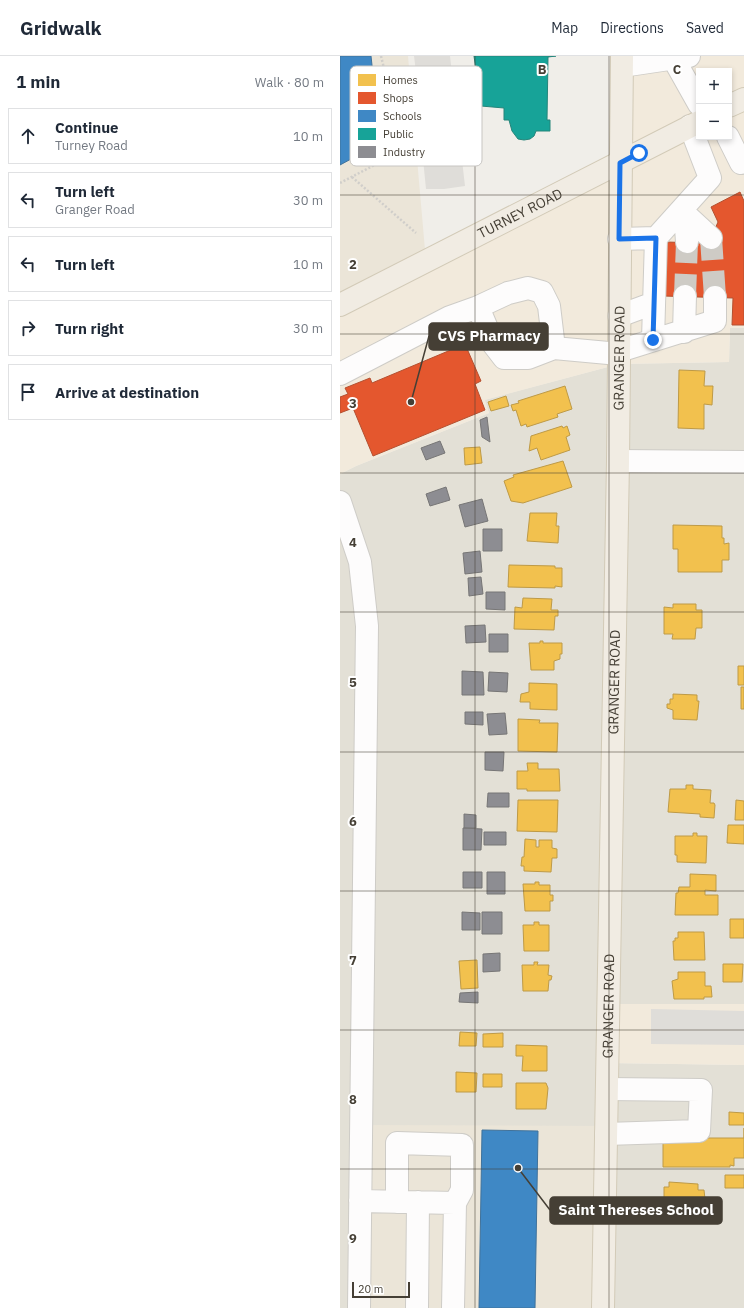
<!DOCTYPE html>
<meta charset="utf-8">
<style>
:root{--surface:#fff;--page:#f6f6f7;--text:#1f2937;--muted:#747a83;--line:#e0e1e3}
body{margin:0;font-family:"IBM Plex Sans",sans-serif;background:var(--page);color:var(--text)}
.controls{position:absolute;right:12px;top:12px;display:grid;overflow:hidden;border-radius:0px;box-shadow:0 2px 6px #0003}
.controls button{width:36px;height:36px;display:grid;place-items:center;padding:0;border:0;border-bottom:1px solid var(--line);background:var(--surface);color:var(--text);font:20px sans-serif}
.scale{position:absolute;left:12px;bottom:10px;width:58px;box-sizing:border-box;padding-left:4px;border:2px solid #453f35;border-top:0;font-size:11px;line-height:14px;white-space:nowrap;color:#453f35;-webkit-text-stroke:3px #fff;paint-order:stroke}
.stop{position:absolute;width:12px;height:12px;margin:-9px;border:3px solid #1a73e8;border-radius:50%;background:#fff}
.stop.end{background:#1a73e8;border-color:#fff;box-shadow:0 1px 4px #0008}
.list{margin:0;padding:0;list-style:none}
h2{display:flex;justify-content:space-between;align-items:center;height:52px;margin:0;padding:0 16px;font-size:17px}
h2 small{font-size:13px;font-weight:400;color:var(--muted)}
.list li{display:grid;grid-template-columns:26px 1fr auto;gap:12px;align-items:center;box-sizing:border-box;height:56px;margin:0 8px 8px;padding:0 8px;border:1px solid var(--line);border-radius:0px}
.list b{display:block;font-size:15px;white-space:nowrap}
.list p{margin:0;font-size:13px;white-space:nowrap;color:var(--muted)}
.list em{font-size:13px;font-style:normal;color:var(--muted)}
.icon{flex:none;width:22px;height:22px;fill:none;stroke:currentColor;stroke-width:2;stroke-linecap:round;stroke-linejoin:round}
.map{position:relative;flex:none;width:404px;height:1252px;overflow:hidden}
header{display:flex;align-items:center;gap:24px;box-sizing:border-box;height:56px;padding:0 20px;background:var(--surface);border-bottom:1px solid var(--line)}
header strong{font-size:19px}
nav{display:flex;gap:22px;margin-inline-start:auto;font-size:14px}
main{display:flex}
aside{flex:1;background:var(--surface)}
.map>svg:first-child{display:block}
.residential{fill:#e3e0d6}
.commercial{fill:#f2eadc;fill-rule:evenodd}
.education{fill:#ebe5d8}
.parking{fill:#dfddd9}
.homes{fill:#f2c14e;stroke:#be9a46}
.shops{fill:#e4572e;stroke:#b45030}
.schools{fill:#3f88c5;stroke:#41729a}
.public{fill:#17a398;stroke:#25857a}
.industry{fill:#8d8d92;stroke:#777676}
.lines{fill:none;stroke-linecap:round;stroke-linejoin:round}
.minor-tunnel{stroke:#cecbc5;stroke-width:22;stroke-dasharray:22 11;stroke-linecap:butt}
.minor-casing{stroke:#ceccc7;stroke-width:24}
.major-casing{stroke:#d2cab7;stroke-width:24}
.path{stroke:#d0ceca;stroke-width:2.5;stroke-dasharray:2 2;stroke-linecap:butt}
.minor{stroke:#fdfcfc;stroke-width:22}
.major{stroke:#f1ece3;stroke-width:22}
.route{stroke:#1a73e8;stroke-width:5}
.grid{fill:none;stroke:#453f35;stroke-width:1;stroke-opacity:0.55}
.labels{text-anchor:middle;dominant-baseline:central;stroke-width:4;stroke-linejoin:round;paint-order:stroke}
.street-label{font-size:14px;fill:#453f35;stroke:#fff}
.key{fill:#fff;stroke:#c7c5c2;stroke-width:1}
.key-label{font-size:11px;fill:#453f35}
.grid-label{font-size:13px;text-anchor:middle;font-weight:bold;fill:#453f35;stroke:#fff;stroke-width:4;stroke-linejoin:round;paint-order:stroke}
.leader{fill:none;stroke:#453f35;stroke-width:1.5}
.callout-dot{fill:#453f35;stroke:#fff;stroke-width:1.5}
.callout{fill:#453f35;stroke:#453f35;stroke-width:1.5}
.callout-label{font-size:15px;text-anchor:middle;font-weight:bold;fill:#fff}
</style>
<header>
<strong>Gridwalk</strong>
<nav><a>Map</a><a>Directions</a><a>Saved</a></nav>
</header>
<main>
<aside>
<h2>1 min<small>Walk · 80 m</small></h2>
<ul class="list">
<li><svg class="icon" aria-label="ahead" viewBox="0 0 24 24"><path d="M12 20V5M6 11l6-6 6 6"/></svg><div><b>Continue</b><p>Turney Road</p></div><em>10 m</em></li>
<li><svg class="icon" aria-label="left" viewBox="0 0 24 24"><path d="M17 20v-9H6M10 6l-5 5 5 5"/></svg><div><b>Turn left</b><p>Granger Road</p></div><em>30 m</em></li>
<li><svg class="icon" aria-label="left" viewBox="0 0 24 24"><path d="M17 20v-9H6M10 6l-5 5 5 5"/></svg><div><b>Turn left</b></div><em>10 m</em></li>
<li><svg class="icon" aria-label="right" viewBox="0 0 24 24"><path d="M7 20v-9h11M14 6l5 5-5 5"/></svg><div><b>Turn right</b></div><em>30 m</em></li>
<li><svg class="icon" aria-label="arrive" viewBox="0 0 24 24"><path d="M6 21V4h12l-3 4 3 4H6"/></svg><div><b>Arrive at destination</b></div></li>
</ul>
</aside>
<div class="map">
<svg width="404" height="1252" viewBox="0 0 404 1252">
<rect width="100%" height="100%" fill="#f0eee9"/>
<path class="residential" d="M390,272H404V948H268L267,1007L404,1009V1252H0V418L16,410L149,357L144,344L279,308L389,306Z"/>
<path class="commercial" d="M282,0H404V272H390L389,306L279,308L145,344L149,357L16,410L0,418V249L280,107ZM359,15H389V81H359Z
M268,948H404V1009L267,1007Z"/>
<path class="education" d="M0,0H68L86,205L0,249Z
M21,1069L266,1070L263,1252H19Z"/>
<path class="parking" d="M74,0H110L125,130L104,133H86L77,43L93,39V35L76,16Z
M311,953L404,955V989L311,988Z"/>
<path class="homes" d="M339,314L365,315L364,330H373L372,349L364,348V373L338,372Z
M225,330L232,353L217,358L218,361L187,371L186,368L181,370L176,354L173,355L171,349L179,347L178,345Z
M166,340L169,350L151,355L148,346Z
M222,370L223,372L227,370L230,379L226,381L230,394L201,404L197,392L189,395L191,380Z
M140,391L142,407L125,409L124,392Z
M223,405L232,431L183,447L171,445L164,425L174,421L173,419Z
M190,457H217L216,470H219L218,487L187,485Z
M333,469L382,470V482H384V488L389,487V504H382V516H338V493H333Z
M169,509L215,510V512H222V531L215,530V532L168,531Z
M183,542L212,543L211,554H218V560H215L214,574L174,573L175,551L182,552Z
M333,548H356V554H362V572H356L355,583H332L333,578H324V551L333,552Z
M200,585H203V587H222V598H220V603L214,605V614H191L189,587H200Z
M398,610H404V629H398Z
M189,627L217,628V654L190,653V646H180L181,638L189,636Z
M401,631H404V653H401Z
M333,638L357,639V645H359L357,664L333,663V654L327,652V648H330V643H333Z
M178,663L200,664L199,667H218L217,696L178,695Z
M187,707H198V713H219L220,735H187V733H177V715H188Z
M346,729H353V733L371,734L370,747H374L375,749L374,762L360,761V758L328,756L330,733H346Z
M178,744H218L217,776L177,775Z
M396,744L404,745V764H395Z
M388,769H404V788L387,787Z
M353,777H357V780H367L366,807L337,806V799H335V780H353Z
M185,783L196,784V791H199V784H212V792L217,793V802H212L211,816L184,815V810H181L182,801H184Z
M350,818L376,819V835L365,834V839H378V859H335L336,837H338L339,831H350Z
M195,826H199V829H210V839H213V845H210V855H185L183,828H195Z
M390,863H404V882H390Z
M194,866H199V869H209V895H184L183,869H194Z
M338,876H364L365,904H334L333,885H335V882H338Z
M137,904L138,932L121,933L119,905Z
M194,906H198L197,909H209L208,919L212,920L211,924H209L208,935H183L182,909H194Z
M383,908H403L402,926H383Z
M338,916H365V930H371L372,941H364V943H334L332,925L338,923Z
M120,976L137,977L136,990H119Z
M163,977V991H143V978Z
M176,989L207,990V1015H182L183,1000H176Z
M116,1016L137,1017L136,1036H116Z
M143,1018H162V1031H143Z
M176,1027H206L208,1032L206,1053H176Z
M389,1056L404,1057V1069H389Z
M404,1072V1102H394V1110L390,1109V1111H323V1084L362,1086V1082H404Z
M385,1119H404V1132H385Z
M329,1126L358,1128V1134H364L365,1143H357V1150L329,1151V1146H324V1131H329Z"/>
<path class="shops" d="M400,136L404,145V269H392L393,242L323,240L324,186L369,187L378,166L371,151Z
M125,288L141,325L135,328L145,354L33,400L13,352L0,357V341L8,338L5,332L30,322L32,327Z"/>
<path class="schools" d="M0,0H31L40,84L22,94L25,100L13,107L11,103L0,109Z
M142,1074L198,1075L195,1252H139Z"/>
<path class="public" d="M134,0H216L208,1L207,64H210V75H196L194,80L190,83L184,84L178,83L172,75L169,64H164V52L141,50Z"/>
<path class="industry" d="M147,361L150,386L142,381L140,364Z
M100,385L105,397L86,404L81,392Z
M106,431L110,444L90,450L86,438Z
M142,443L148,465L125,471L119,449Z
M143,473H162V495H143Z
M140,495L142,516L125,518L123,497Z
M141,521L143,538L129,540L128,522Z
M146,536H165V554L146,553Z
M145,569L146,586L126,587L125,570Z
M149,578H168V596H149Z
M122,615L143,616L144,639H122Z
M149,616L168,617L167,636L148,635Z
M125,656H143V669L125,668Z
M165,657L167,678L149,679L147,658Z
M145,696H164L163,715L145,714Z
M148,737H169V751H147Z
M124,758L136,759V772H124Z
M123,772L142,773L141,794H123Z
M144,776H166V789H144Z
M123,816H142V832H123Z
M147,816H165V838H147Z
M122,856L140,857V874H122Z
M142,856H162V878H142Z
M160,897V915L143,916V898Z
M138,936V947L119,946L120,937Z"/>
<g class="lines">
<path class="minor-tunnel" d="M371,182L375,241
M345,240L347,186"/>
<defs>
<path id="minor" d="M332,0L359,48
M282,10L349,0
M388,81L401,107L404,105
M279,183L316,182L370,122L350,70
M347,186L345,158L371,182
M138,251L168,237L188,232L202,236L209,250L214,292
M279,260L314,247
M344,276L345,240
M313,284L316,182
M279,295L375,265V241
M0,318L110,261L138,251L154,289L164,302H188L214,292L279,298
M278,405L404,406
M0,446L20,506L27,570L19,1252
M266,1078L359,1075L361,1034L267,1033
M20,1145L115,1147L113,1252
M57,1146V1087L122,1089V1134L115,1147
M77,1252L78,1146"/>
<g id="major">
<path d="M389,50L404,43"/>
<path id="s1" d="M0,249L359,66"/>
<path id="s2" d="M263,1252L278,405L282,0"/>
</g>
</defs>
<use href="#minor" class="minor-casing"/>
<use href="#major" class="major-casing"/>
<path class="path" d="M41,0L51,41L71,90
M12,121L76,177
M0,127L71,90L110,85"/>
<use href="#minor" class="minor"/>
<use href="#major" class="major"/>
</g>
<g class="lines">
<path class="route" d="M299,97L280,107L279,183L316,182L313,284"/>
</g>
<path class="grid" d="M135,0V1252M269,0V1252M0,139H404M0,278H404M0,417H404M0,556H404M0,696H404M0,835H404M0,974H404M0,1113H404"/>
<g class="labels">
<g class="street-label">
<text stroke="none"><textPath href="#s1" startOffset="202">TURNEY ROAD</textPath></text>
<text stroke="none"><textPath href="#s2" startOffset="950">GRANGER ROAD</textPath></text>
<text stroke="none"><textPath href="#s2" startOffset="626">GRANGER ROAD</textPath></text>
<text stroke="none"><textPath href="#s2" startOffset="302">GRANGER ROAD</textPath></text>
</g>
</g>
<rect x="10" y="10" width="132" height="100" rx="6" class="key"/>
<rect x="18" y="18" width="18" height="12" fill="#f2c14e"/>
<rect x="18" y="36" width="18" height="12" fill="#e4572e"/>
<rect x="18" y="54" width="18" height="12" fill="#3f88c5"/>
<rect x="18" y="72" width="18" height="12" fill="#17a398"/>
<rect x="18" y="90" width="18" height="12" fill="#8d8d92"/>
<g class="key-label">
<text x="43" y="28">Homes</text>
<text x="43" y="46">Shops</text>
<text x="43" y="64">Schools</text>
<text x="43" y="82">Public</text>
<text x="43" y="100">Industry</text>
</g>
<g class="grid-label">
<text x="202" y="18">B</text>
<text x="337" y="18">C</text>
<text x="13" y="213">2</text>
<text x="13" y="352">3</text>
<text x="13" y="491">4</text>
<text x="13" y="631">5</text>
<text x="13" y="770">6</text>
<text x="13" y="909">7</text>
<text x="13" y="1048">8</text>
<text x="13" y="1187">9</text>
</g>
<path class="leader" d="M71 346L89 280M178 1112L210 1154"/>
<g class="callout-dot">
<circle cx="71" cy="346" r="4"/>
<circle cx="178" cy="1112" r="4"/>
</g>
<g class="callout">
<rect x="89" y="267" width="119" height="27" rx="4"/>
<rect x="210" y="1141" width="172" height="27" rx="4"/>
</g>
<g class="callout-label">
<text x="149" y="285">CVS Pharmacy</text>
<text x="296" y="1159">Saint Thereses School</text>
</g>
</svg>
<div class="controls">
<button>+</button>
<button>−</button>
</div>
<div class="scale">20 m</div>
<div class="stop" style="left:299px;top:97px"></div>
<div class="stop end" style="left:313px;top:284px"></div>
</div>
</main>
